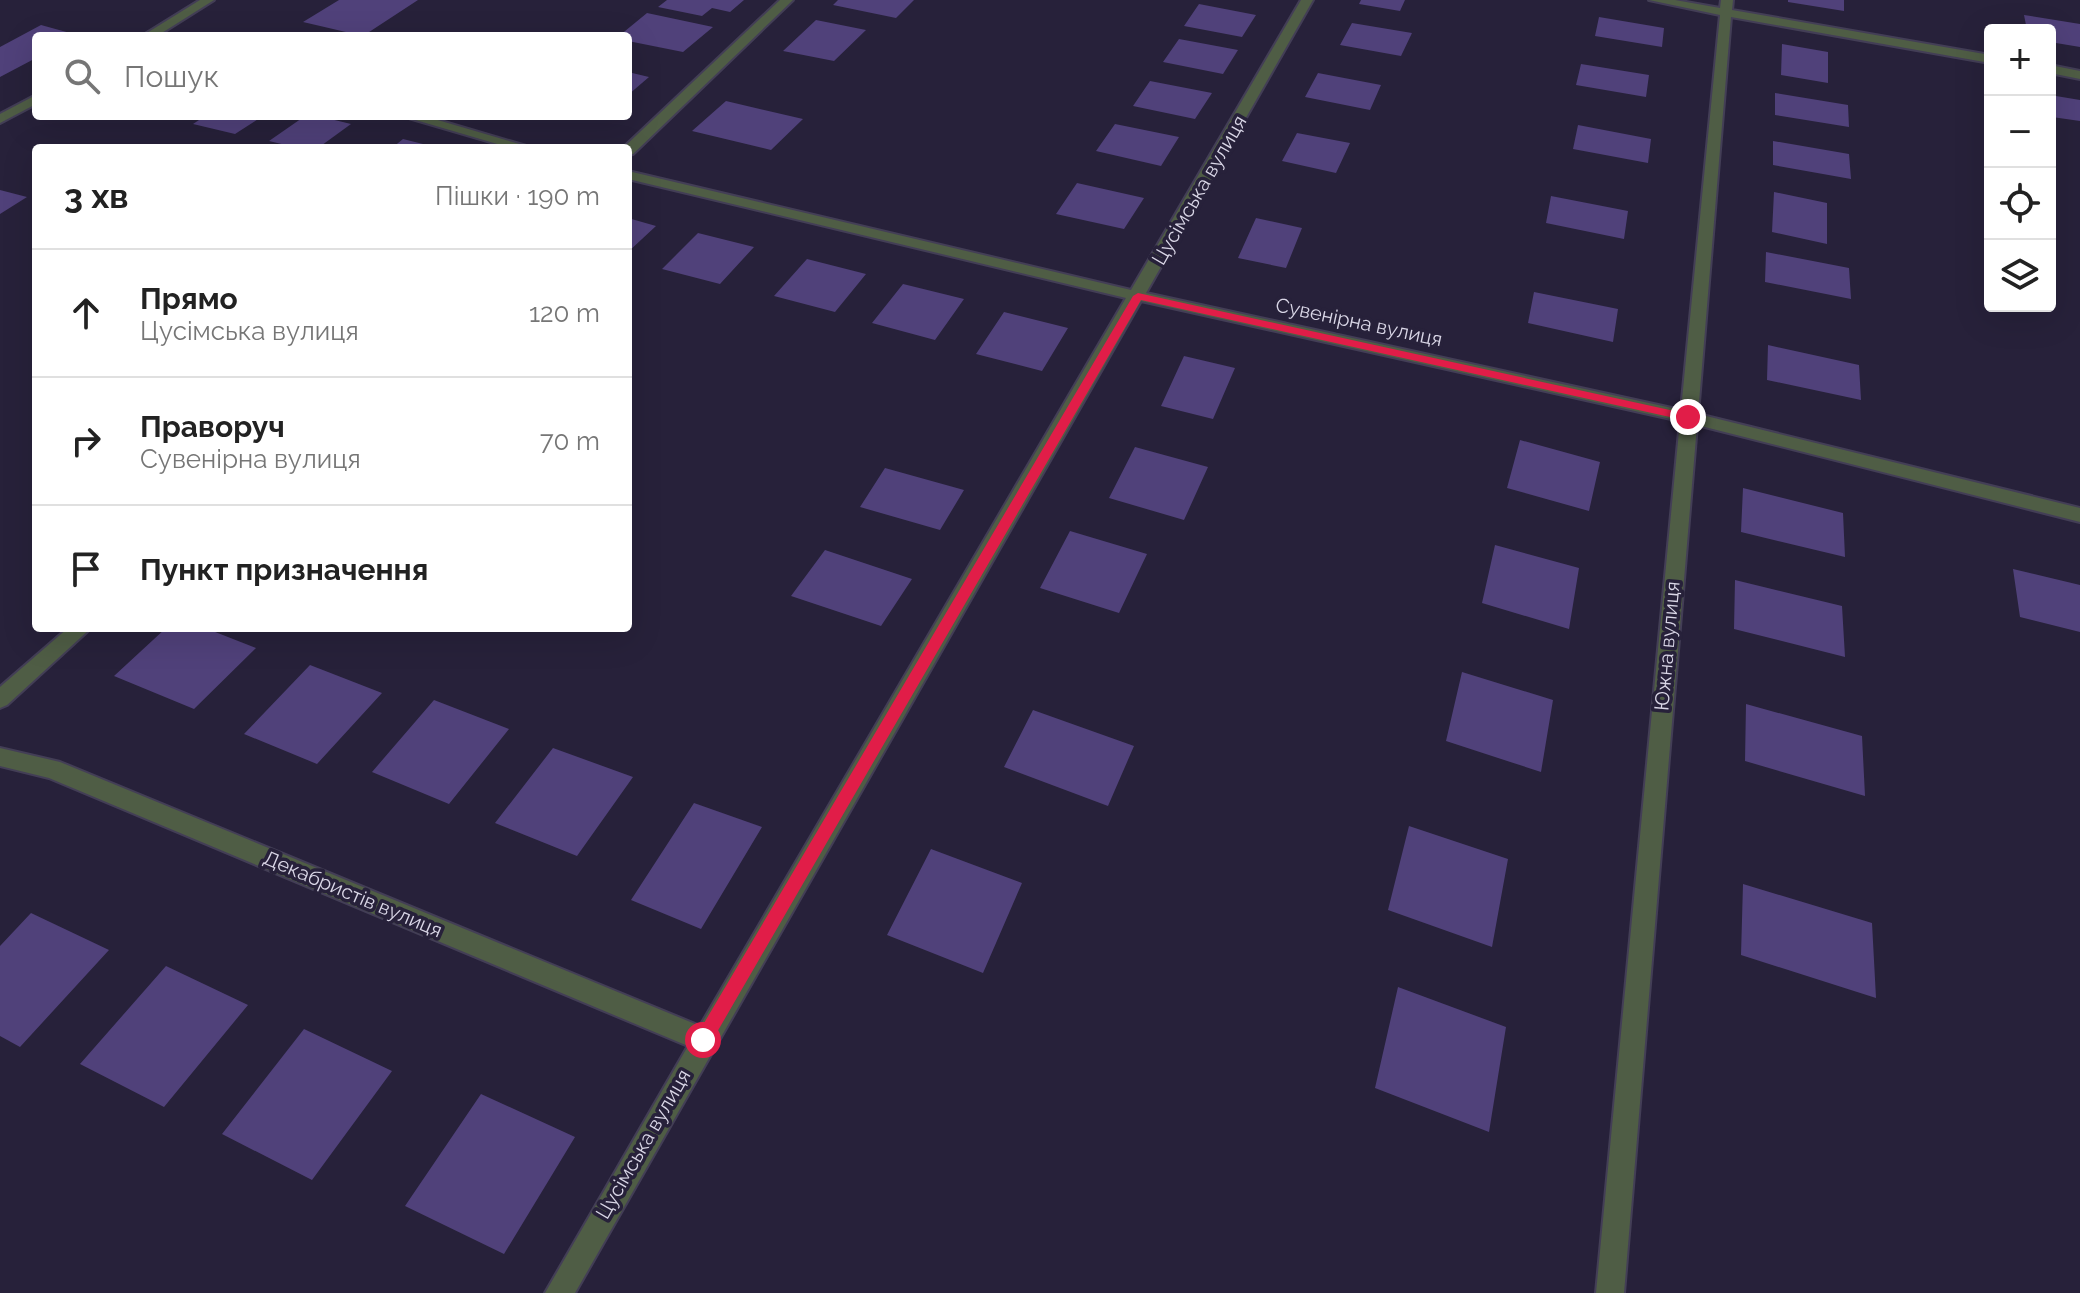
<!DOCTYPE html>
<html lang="uk">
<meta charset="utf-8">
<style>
:root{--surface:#fff;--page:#f6f6f6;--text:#222;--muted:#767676;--line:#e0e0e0}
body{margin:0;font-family:Raleway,sans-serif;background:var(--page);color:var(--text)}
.controls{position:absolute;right:24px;top:24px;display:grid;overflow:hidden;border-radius:8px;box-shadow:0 8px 32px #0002}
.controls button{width:72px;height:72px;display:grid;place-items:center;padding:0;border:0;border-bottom:2px solid var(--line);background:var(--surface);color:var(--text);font:40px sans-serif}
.stop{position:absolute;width:24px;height:24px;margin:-18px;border:6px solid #e11d48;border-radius:50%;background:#fff}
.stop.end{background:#e11d48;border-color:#fff;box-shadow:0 2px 8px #0008}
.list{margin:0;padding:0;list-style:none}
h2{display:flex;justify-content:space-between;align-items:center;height:104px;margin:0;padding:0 32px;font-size:34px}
h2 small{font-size:26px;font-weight:400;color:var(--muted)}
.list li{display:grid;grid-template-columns:52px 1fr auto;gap:24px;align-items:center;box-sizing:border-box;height:128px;padding:0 32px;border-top:2px solid var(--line)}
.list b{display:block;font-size:30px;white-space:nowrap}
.list p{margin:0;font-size:26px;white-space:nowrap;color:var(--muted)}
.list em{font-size:26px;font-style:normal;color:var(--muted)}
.icon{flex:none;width:44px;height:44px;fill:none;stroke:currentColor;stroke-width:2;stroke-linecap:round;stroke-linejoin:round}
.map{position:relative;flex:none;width:2080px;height:1293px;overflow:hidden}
.search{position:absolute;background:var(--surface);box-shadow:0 8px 32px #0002;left:32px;top:32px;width:600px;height:88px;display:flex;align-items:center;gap:20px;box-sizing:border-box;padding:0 28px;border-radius:8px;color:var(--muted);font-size:30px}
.panel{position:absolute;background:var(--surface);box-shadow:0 8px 32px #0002;left:32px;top:144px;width:600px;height:488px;border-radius:8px}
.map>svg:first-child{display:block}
.building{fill:#50417a}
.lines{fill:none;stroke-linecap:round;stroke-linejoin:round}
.street-casing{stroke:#433e56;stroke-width:4}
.street{fill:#4f5d45;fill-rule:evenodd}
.route{fill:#e11d48}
.labels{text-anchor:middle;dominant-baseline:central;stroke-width:7;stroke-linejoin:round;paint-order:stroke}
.street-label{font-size:20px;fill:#d9d6e6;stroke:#27213a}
</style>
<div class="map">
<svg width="2080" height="1293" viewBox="0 0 2080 1293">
<rect width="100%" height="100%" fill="#27213a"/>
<path class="building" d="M339,0H418L363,36L303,22Z
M667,0H744L730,12L712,8L702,16L658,7Z
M838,0H914L896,18L833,5Z
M1361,0H1405L1400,11L1359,4Z
M1788,0H1844V11L1788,2Z
M1199,4L1256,15L1242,37L1184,26Z
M647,13L713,27L683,52L628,41V36H619Z
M2024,15L2080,24V47L2050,42V30H2027Z
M1599,17L1664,28L1662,47L1595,36Z
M816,20L866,30L834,61L783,51Z
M1352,23L1412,33L1401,56L1340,45Z
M41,25L81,36H36V58L0,77V47Z
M1179,39L1238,50L1223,74L1163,62Z
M1782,44L1828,52V83L1781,75Z
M1581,64L1649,75L1646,97L1576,85Z
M628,72L649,77L628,95Z
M1318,73L1381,85L1370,110L1305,97Z
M1150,81L1212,93L1195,119L1133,106Z
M1775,93L1848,105L1849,127L1775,115Z
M2050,95L2080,100V121L2052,117Z
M726,101L803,119L771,150L692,131Z
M205,116H263L235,134L193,124Z
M305,116H318L351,124L318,148H298L269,141Z
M1115,124L1179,137L1161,166L1096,151Z
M1578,125L1651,139L1648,163L1573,149Z
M1297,133L1350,143L1336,173L1282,161Z
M403,139L435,147V148H392Z
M1773,141L1849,154L1851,179L1773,165Z
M1077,183L1144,198L1124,229L1056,214Z
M0,190L27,197L0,214Z
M1774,192L1827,203V244L1772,232Z
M1551,196L1628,211L1624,239L1546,223Z
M628,218L656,226L628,252Z
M1256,218L1302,228L1286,268L1238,258Z
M698,233L754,247L720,284L662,269Z
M1766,252L1849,268L1851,299L1765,282Z
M807,259L866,274L835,312L774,296Z
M903,284L964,299L935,340L872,323Z
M1534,292L1618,309L1613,342L1528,323Z
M1004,312L1068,328L1042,371L976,354Z
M1768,345L1859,365L1861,400L1767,380Z
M1184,356L1235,368L1213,419L1161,406Z
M1520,440L1600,462L1589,511L1507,488Z
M1135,447L1208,467L1184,520L1109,498Z
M885,468L964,490L940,530L860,507Z
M1743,488L1843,513L1845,557L1741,532Z
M1070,531L1147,554L1119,613L1040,588Z
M1495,545L1579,568L1569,629L1482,603Z
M825,550L912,579L881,626L791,596Z
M2013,569L2080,585V632L2020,617Z
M1735,580L1842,606L1845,657L1734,629Z
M166,628H205L256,648L194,709L114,676Z
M310,665L382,693L317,764L244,734Z
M1462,672L1553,700L1541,772L1446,741Z
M434,700L509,729L449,804L372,772Z
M1746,704L1862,736L1865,796L1745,761Z
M1033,710L1134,746L1108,806L1004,767Z
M553,748L633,777L577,856L495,823Z
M694,803L762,827L701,929L631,900Z
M1409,826L1508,859L1492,947L1388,910Z
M931,849L1022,883L983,973L887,935Z
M1743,884L1872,923L1876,998L1741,955Z
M31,913L109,950L20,1047L0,1036V946Z
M166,966L248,1005L164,1107L80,1064Z
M1398,987L1506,1027L1489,1132L1375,1088Z
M304,1029L392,1071L312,1180L222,1134Z
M481,1094L575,1137L504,1254L405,1206Z"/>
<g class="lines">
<defs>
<path id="street" d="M200,0H214L157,36H142Z
M780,0H793L633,154L628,155V148H623Z
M1301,0H1313L1146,293L1681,410L1720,15L1649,0H1675L1720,8L1721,0H1733L1732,10L1990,55V63L1731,17L1698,414L2080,508V522L1697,425L1624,1293H1596L1680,421L1141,301L575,1293H545L688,1046L49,778L0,766V748L60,762L700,1026L1126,298L628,179V171L1131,290Z
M2050,65L2080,71V79L2050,73Z
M36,95V104L0,123V114Z
M402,116H424L533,148H511Z
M68,628H91L7,705L0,708V687Z"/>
</defs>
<use href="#street" class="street-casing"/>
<use href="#street" class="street"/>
</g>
<path class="route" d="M1138,293L1688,414L1693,417L1688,421L1141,300L709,1046H697V1035L1133,296Z"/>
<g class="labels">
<g class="street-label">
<text transform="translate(1199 190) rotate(-60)">Цусімська вулиця</text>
<text transform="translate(1359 322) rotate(12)">Сувенірна вулиця</text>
<text transform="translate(1667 646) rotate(-85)">Южна вулиця</text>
<text transform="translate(353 894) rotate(23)">Декабристів вулиця</text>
<text transform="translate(643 1144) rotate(-60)">Цусімська вулиця</text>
</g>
</g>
</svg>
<div class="controls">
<button>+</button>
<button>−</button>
<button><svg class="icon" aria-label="locate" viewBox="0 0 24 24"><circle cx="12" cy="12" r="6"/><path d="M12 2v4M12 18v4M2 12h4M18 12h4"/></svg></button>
<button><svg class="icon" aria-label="layers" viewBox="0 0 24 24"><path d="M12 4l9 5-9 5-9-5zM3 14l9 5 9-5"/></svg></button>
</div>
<div class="stop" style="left:703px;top:1040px"></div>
<div class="stop end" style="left:1688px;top:417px"></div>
<div class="search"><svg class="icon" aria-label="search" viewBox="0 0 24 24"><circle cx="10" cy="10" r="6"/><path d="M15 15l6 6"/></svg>Пошук</div>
<section class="panel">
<h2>3 хв<small>Пішки · 190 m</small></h2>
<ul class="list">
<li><svg class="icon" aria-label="ahead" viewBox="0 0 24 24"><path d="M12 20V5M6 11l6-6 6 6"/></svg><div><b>Прямо</b><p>Цусімська вулиця</p></div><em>120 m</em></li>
<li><svg class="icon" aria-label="right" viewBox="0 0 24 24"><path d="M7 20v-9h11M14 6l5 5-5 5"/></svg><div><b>Праворуч</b><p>Сувенірна вулиця</p></div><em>70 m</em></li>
<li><svg class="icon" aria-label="arrive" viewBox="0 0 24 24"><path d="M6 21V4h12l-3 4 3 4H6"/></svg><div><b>Пункт призначення</b></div></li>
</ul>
</section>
</div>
